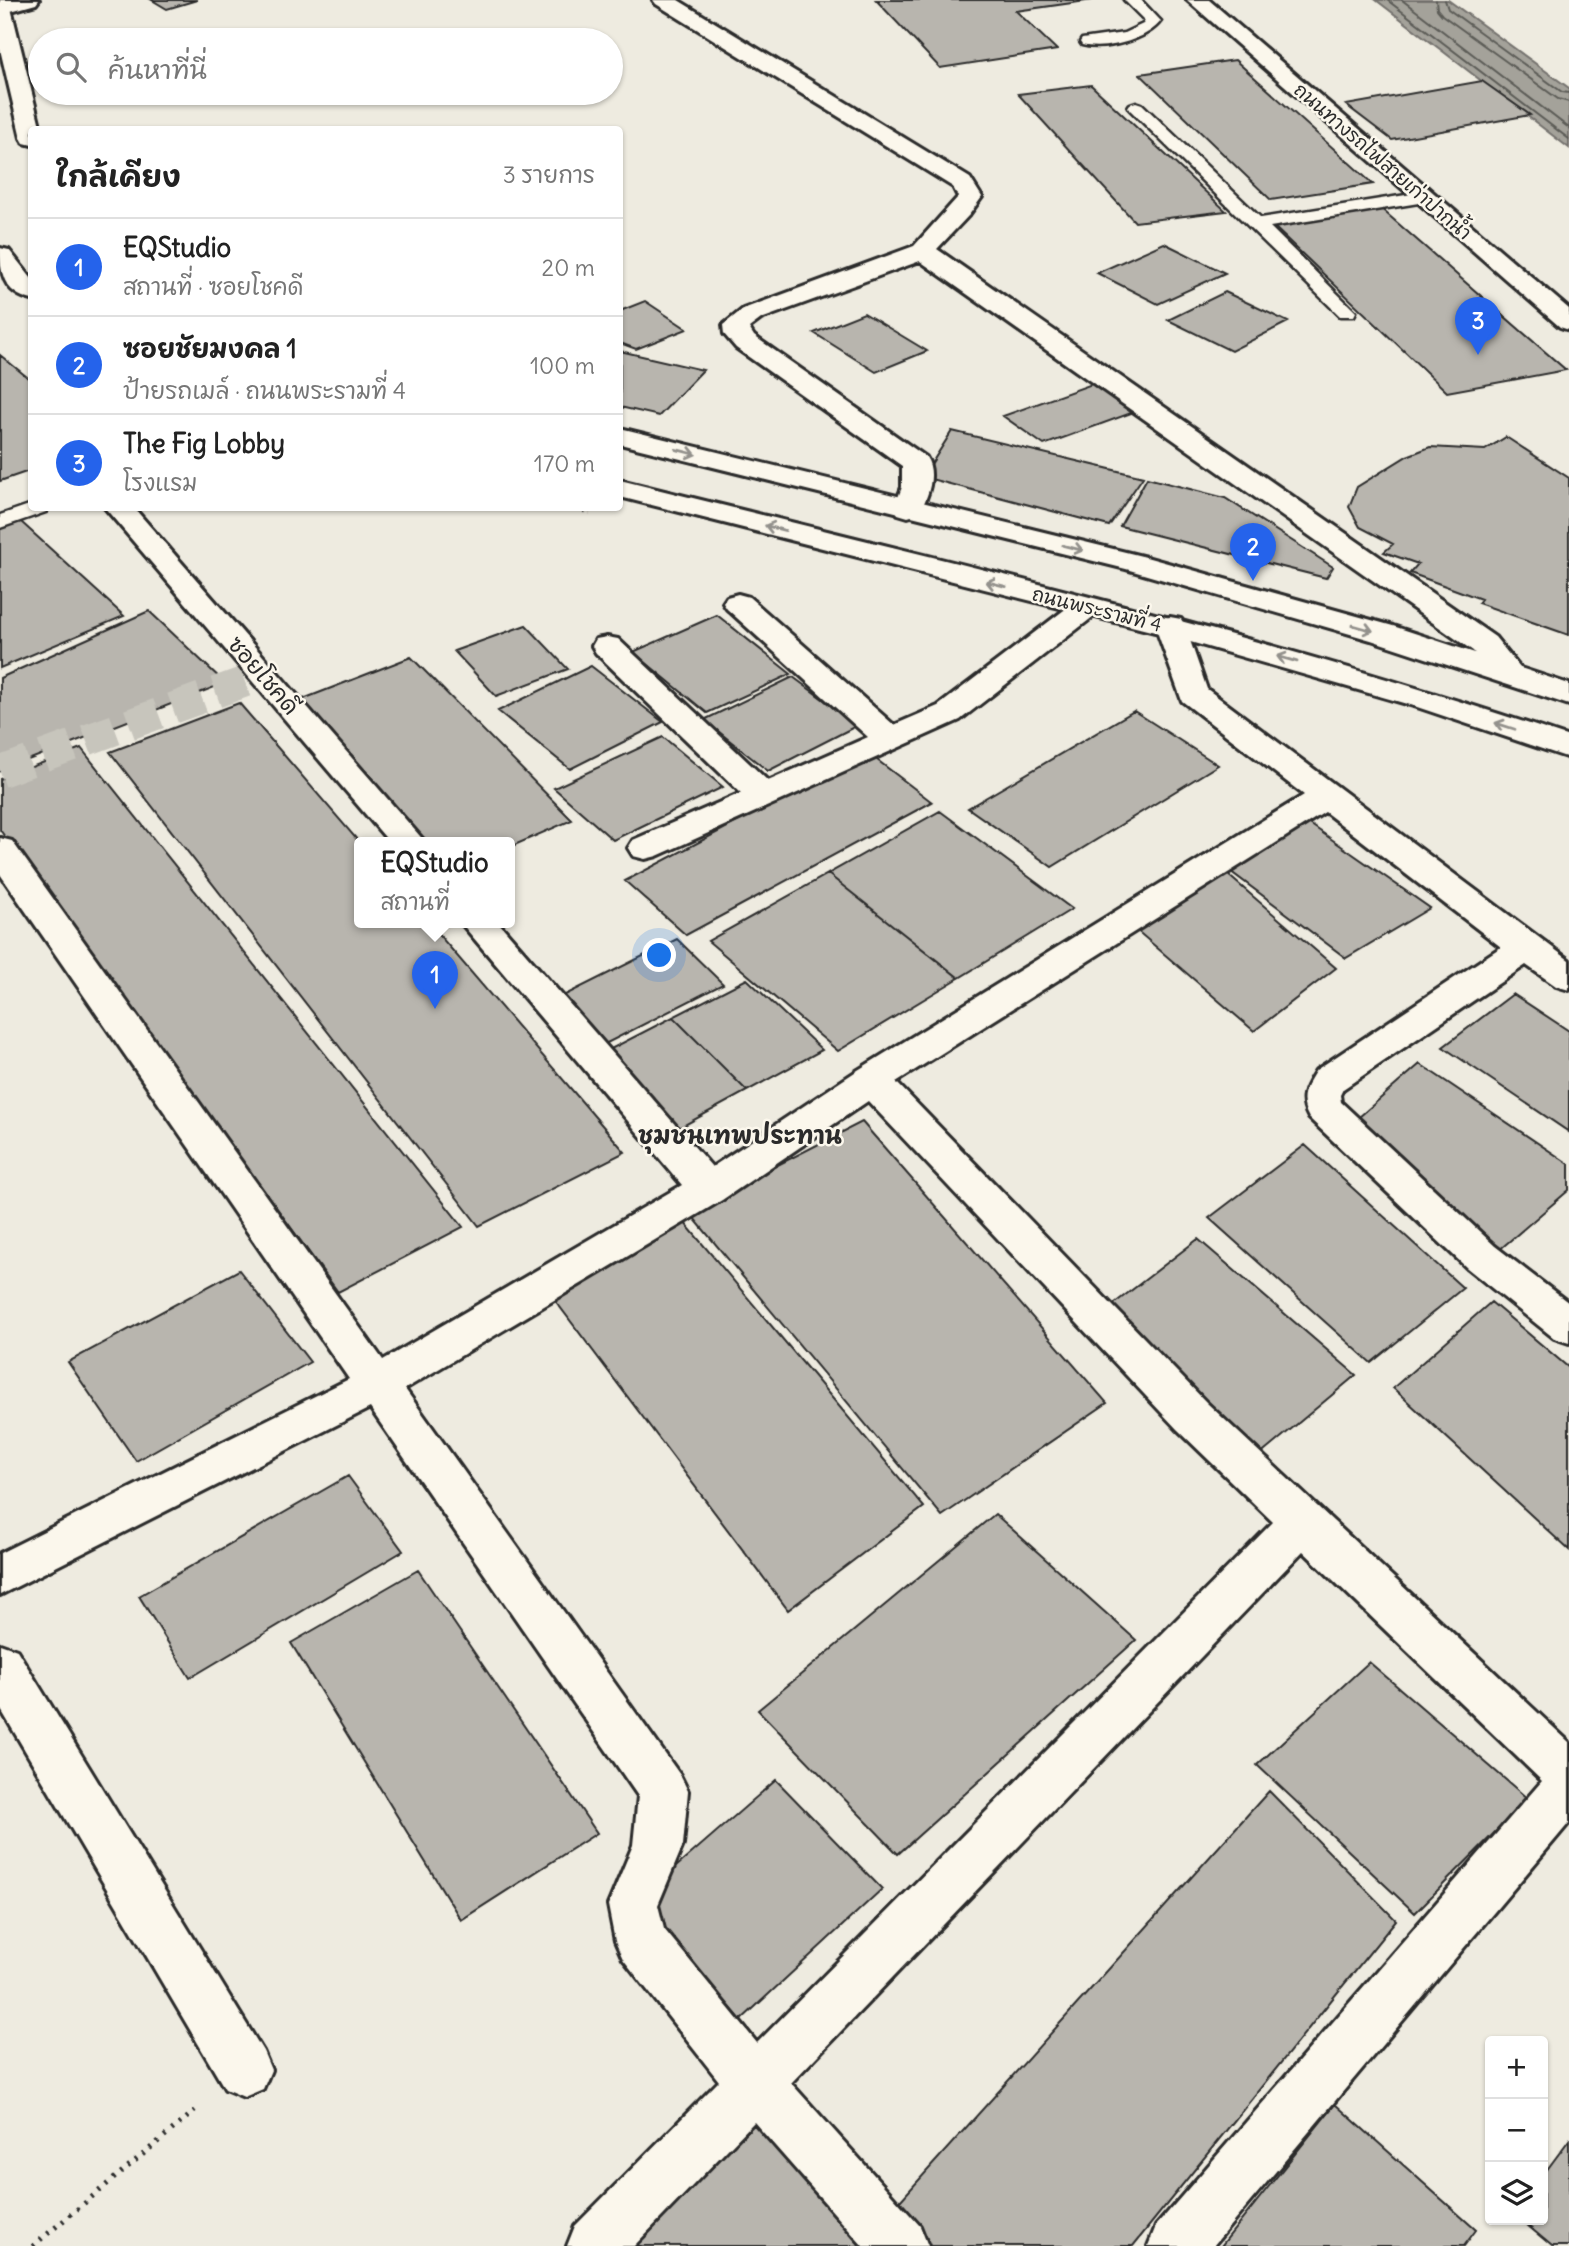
<!DOCTYPE html>
<html lang="th">
<meta charset="utf-8">
<style>
:root{--surface:#fff;--page:#f2f2f2;--text:#222;--muted:#767676;--line:#e0e0e0;--accent:#2563eb}
body{margin:0;font-family:Delius,"Playpen Sans Thai",sans-serif;background:var(--page);color:var(--text)}
.controls{position:absolute;right:21px;bottom:21px;display:grid;overflow:hidden;border-radius:7px;box-shadow:0 2px 5px #0004}
.controls button{width:63px;height:63px;display:grid;place-items:center;padding:0;border:0;border-bottom:2px solid var(--line);background:var(--surface);color:var(--text);font:35px sans-serif}
.you{position:absolute;left:660px;top:956px;width:24px;height:24px;margin:-18px;border:5px solid #fff;border-radius:50%;background:#1a73e8;box-shadow:0 0 0 10px #1a73e833}
.badge{display:grid;place-items:center;width:46px;height:46px;border-radius:50%;background:var(--accent);color:#fff;font-size:23px;font-weight:700}
.pin{position:absolute;translate:-50% -58px;filter:drop-shadow(0 2px 4px #0008)}
.pin::after{content:'';position:absolute;top:37px;width:24px;height:21px;background:inherit;clip-path:polygon(0 0,100% 0,50% 100%)}
.popup{position:absolute;left:354px;top:837px;width:161px;height:91px;box-sizing:border-box;display:grid;place-content:center;border-radius:7px;background:var(--surface);filter:drop-shadow(0 2px 5px #0005);font-size:23px;white-space:nowrap;color:var(--muted)}
.popup b{font-size:26px;color:var(--text)}
.popup::after{content:'';position:absolute;left:50%;top:100%;margin-left:-14px;border:14px solid transparent;border-top-color:var(--surface)}
.list{margin:0;padding:0;list-style:none}
h2{display:flex;justify-content:space-between;align-items:center;height:91px;margin:0;padding:0 28px;font-size:30px}
h2 small{font-size:23px;font-weight:400;color:var(--muted)}
.list li{display:grid;grid-template-columns:46px 1fr auto;gap:21px;align-items:center;box-sizing:border-box;height:98px;padding:0 28px;border-top:2px solid var(--line)}
.list b{display:block;font-size:26px;white-space:nowrap}
.list p{margin:0;font-size:23px;white-space:nowrap;color:var(--muted)}
.list em{font-size:23px;font-style:normal;color:var(--muted)}
.icon{flex:none;width:38px;height:38px;fill:none;stroke:currentColor;stroke-width:2;stroke-linecap:round;stroke-linejoin:round}
.map{position:relative;flex:none;width:1569px;height:2246px;overflow:hidden}
.search{position:absolute;background:var(--surface);box-shadow:0 2px 5px #0004;left:28px;top:28px;width:595px;height:77px;display:flex;align-items:center;gap:18px;box-sizing:border-box;padding:0 24px;border-radius:38px;color:var(--muted);font-size:26px}
.panel{position:absolute;background:var(--surface);box-shadow:0 2px 5px #0004;left:28px;top:126px;width:595px;height:385px;border-radius:7px}
.map>svg:first-child{display:block}
.water{fill:#a4a29a;stroke:#74726e;stroke-width:2}
.lines{fill:none;stroke-linecap:round;stroke-linejoin:round}
.shore{stroke:#5b5b57;stroke-width:2}
.building{fill:#b8b5ae;stroke:#2b2b2b;stroke-width:2}
.minor-tunnel{stroke:#c7c5bc;stroke-width:31;stroke-dasharray:31 15;stroke-linecap:butt}
.service-casing{stroke:#2b2b2b;stroke-width:5}
.minor-casing{stroke:#2b2b2b;stroke-width:6}
.tertiary-casing{stroke:#2b2b2b;stroke-width:6}
.primary-casing{stroke:#2b2b2b;stroke-width:6}
.path-far1{stroke:#2b2b2b;stroke-width:3.5;stroke-dasharray:2 4.5;stroke-linecap:butt}
.path{stroke:#2b2b2b;stroke-width:5;stroke-dasharray:2.5 7;stroke-linecap:butt}
.service{fill:#fbf7ec;fill-rule:evenodd}
.minor{fill:#fbf7ec;fill-rule:evenodd}
.tertiary{fill:#fbf7ec;fill-rule:evenodd}
.primary{fill:#fbf7ec;fill-rule:evenodd}
.oneway{stroke:#93918c}
.labels{text-anchor:middle;dominant-baseline:central;stroke-width:5;stroke-linejoin:round;paint-order:stroke}
.far-street-label{font-size:19px;fill:#2b2b2b;stroke:#fbf7ec}
.street-label{font-size:23px;fill:#2b2b2b;stroke:#fbf7ec}
.neighbourhood-label{font-size:24px;font-weight:bold;fill:#2b2b2b;stroke:#fbf7ec}
</style>
<div class="map">
<svg width="1569" height="2246" viewBox="0 0 1569 2246">
<rect width="100%" height="100%" fill="#eeebe0"/>
<filter id="ink" filterUnits="userSpaceOnUse"><feTurbulence type="fractalNoise" baseFrequency=".0143" numOctaves="2"/><feDisplacementMap in="SourceGraphic" scale="14" xChannelSelector="R" yChannelSelector="G"/><feConvolveMatrix kernelMatrix="1 2 1 2 8 2 1 2 1" color-interpolation-filters="sRGB"/></filter>
<g filter="url(#ink)">
<path class="water" d="M1376,0H1448L1569,88V148Z"/>
<g class="lines">
<path class="shore" d="M1387,0L1569,139
M1402,0L1569,128
M1436,0L1437,9L1442,15L1558,99L1569,102
M1445,0L1448,9L1562,92L1569,93"/>
</g>
<path class="building" d="M152,0H197L167,9Z
M876,0H1093L1016,11L1057,50L940,68Z
M1235,60L1373,184L1271,200L1140,74Z
M1482,81L1530,115L1392,140L1346,105Z
M1091,85L1226,211L1135,222L1018,94Z
M1378,206L1566,370L1447,392L1271,224Z
M1164,243L1225,273L1158,304L1097,273Z
M1225,292L1288,322L1231,351L1168,320Z
M645,301L687,329L636,349L620,343V311Z
M864,313L927,351L876,372L814,333Z
M620,351L703,370L659,416L620,407Z
M0,355L32,381V470L0,481Z
M1092,384L1134,412L1044,445L1003,416Z
M952,431L1143,477L1109,526L923,477Z
M1506,437L1569,478V635L1478,603L1481,599L1410,573L1418,564L1384,552L1393,544L1360,527L1349,507L1357,487L1407,456L1430,447L1485,450Z
M1147,478L1225,498L1333,567L1326,578L1120,526Z
M20,521L124,616L0,668V529Z
M149,611L225,683L0,771V678Z
M717,615L791,674L707,713L633,652Z
M526,625L568,669L496,696L454,651Z
M411,657L572,820L510,847V843H428L298,701Z
M591,666L663,722L570,769L498,711Z
M793,677L858,725L768,771L704,720Z
M239,703L360,843V923H429L625,1152L479,1226L110,752Z
M1134,711L1218,765L1052,867L968,808Z
M663,737L723,787L613,840L554,788Z
M81,748L463,1227L338,1292L0,830V779Z
M868,753L932,802L686,935L625,881Z
M940,811L1072,909L959,978L828,874Z
M1304,820L1430,908L1346,958L1226,868Z
M1220,868L1336,968L1254,1031L1128,923Z
M828,874L959,978L838,1051L708,941Z
M677,939L723,984L601,1046L557,999Z
M747,979L822,1050L747,1091L673,1017Z
M1513,994L1569,1031V1132L1443,1047Z
M673,1017L747,1091L670,1133L597,1056Z
M1420,1064L1569,1164V1190L1498,1251L1351,1124Z
M862,1122L1107,1403L942,1516L688,1211Z
M1305,1145L1463,1288L1371,1363L1209,1218Z
M684,1222L924,1507L788,1610L554,1299Z
M1198,1239L1356,1375L1253,1461L1102,1313Z
M239,1270L310,1362L136,1461L68,1362Z
M1491,1302L1569,1368V1550L1393,1388Z
M348,1476L403,1551L190,1678L139,1596Z
M995,1514L1136,1640L898,1854L758,1710Z
M418,1570L597,1833L461,1920L291,1643Z
M1369,1662L1528,1799L1415,1913L1257,1765Z
M776,1780L882,1889L741,2020L638,1900Z
M1269,1791L1396,1920L1133,2246H925L891,2211Z
M1335,2104L1476,2230L1464,2246H1221Z
M754,2108L868,2236L858,2246H611Z
M1569,2140V2246H1552L1521,2220H1543V2175Z"/>
<g class="lines">
<path class="minor-tunnel" d="M0,772L263,675"/>
<defs>
<path id="service" d="M1124,0H1141L1158,18L1161,21C1147,40 1105,51 1082,45L1080,42L1082,39L1124,33L1143,24L1145,21Z
M1136,102L1142,104L1261,218L1425,192L1434,197L1425,202L1270,227L1356,312L1354,316H1340L1130,110L1128,107L1130,104Z
M32,504V508H49L46,512L0,528V515Z"/>
<path id="minor" d="M6,0H39L36,4L0,14V2Z
M653,0H678L970,178L982,197L969,215L937,249L1495,637L1524,673L1519,680C1495,686 1487,668 1473,651L920,261L761,319L749,328L754,336L926,457C937,473 928,499 918,514L908,517L898,514L894,508L902,487V466L736,348L724,334L723,325L743,309L914,246L958,197L953,187L656,4Z
M105,508H134L426,843H390Z
M738,594L749,597L894,725L938,706L1076,601L1087,598L1098,601L1102,607L1098,613L960,720L657,856L645,859L633,856L628,848L633,840L741,793L596,653L592,646L596,639L607,637L618,639L768,781L868,737L727,609L723,603L727,597Z
M1170,617L1181,619L1185,626L1207,689L1569,960V990L1556,986L1526,965L1343,1089L1340,1095L1341,1102L1495,1246L1569,1303V1343L1554,1338L1467,1268L1309,1118C1298,1098 1305,1088 1316,1070L1501,947L1325,812L896,1082L1207,1403L1569,1742V1823L1213,2246H1148L1156,2226L1542,1781L1303,1551L791,2083L920,2226L928,2246H863L754,2122L634,2246H567L575,2226L719,2081L623,1959L615,1941L608,1905L633,1845L638,1796L370,1408L0,1595V1553L349,1379L0,874V838L12,841L383,1360L682,1185L461,923H499L712,1167L858,1070L1304,795L1182,701L1155,626L1159,619ZM868,1101L1177,1429L1273,1522L757,2043L664,1929L658,1905L683,1845L688,1791L680,1775L405,1389L722,1200Z
M0,1644L17,1650L263,2051L271,2070L263,2089L244,2097L225,2089L0,1708Z"/>
<path id="tertiary" d="M1187,0H1209L1569,309V330L1560,327Z"/>
<path id="primary" d="M0,0H8L10,4L41,130H32V145L24,143L21,138L0,49Z
M0,248L9,250L32,279V300C3,293 0,272 0,248Z
M620,428L1146,557L1393,626L1569,684V705L1371,640L1126,569L620,444Z
M620,480C938,559 1258,632 1569,737V758L1414,706L1159,633L620,497Z"/>
</defs>
<use href="#service" class="service-casing"/>
<use href="#minor" class="minor-casing"/>
<use href="#tertiary" class="tertiary-casing"/>
<use href="#primary" class="primary-casing"/>
<path class="path-far1" d="M571,508L590,513"/>
<path class="path" d="M33,2246L196,2110"/>
<use href="#service" class="service"/>
<use href="#minor" class="minor"/>
<use href="#tertiary" class="tertiary"/>
<use href="#primary" class="primary"/>
</g>
<defs><path id="oneway-shaft" d="M-6 0H5M1.5-3L5.5 0L1.5 3" fill="none" stroke-width="1.6" stroke-linecap="round" stroke-linejoin="round" transform="scale(1.75)"/></defs>
<g class="oneway">
<use href="#oneway-shaft" transform="translate(686 452) rotate(14)"/>
<use href="#oneway-shaft" transform="translate(775 528) rotate(-166)"/>
<use href="#oneway-shaft" transform="translate(1073 548) rotate(14)"/>
<use href="#oneway-shaft" transform="translate(996 584) rotate(-166)"/>
<use href="#oneway-shaft" transform="translate(1363 628) rotate(16)"/>
<use href="#oneway-shaft" transform="translate(1287 659) rotate(-164)"/>
<use href="#oneway-shaft" transform="translate(1505 726) rotate(-162)"/>
</g>
</g>
<g class="labels">
<g class="far-street-label">
<text transform="translate(1383 161) rotate(41)">ถนนทางรถไฟสายเก่าปากน้ำ</text>
<text transform="translate(1097 609) rotate(14)">ถนนพระรามที่ 4</text>
</g>
<g class="street-label">
<text transform="translate(264 675) rotate(49)">ซอยโชคดี</text>
</g>
<g class="neighbourhood-label">
<text x="740" y="1135">ชุมชนเทพประทาน</text>
</g>
</g>
</svg>
<div class="controls">
<button>+</button>
<button>−</button>
<button><svg class="icon" aria-label="layers" viewBox="0 0 24 24"><path d="M12 4l9 5-9 5-9-5zM3 14l9 5 9-5"/></svg></button>
</div>
<div class="you"></div>
<div class="pin badge" style="left:435px;top:1009px">1</div>
<div class="popup"><b>EQStudio</b>สถานที่</div>
<div class="pin badge" style="left:1253px;top:581px">2</div>
<div class="pin badge" style="left:1478px;top:355px">3</div>
<div class="search"><svg class="icon" aria-label="search" viewBox="0 0 24 24"><circle cx="10" cy="10" r="6"/><path d="M15 15l6 6"/></svg>ค้นหาที่นี่</div>
<section class="panel">
<h2>ใกล้เคียง<small>3 รายการ</small></h2>
<ul class="list">
<li><span class="badge">1</span><div><b>EQStudio</b><p>สถานที่ · ซอยโชคดี</p></div><em>20 m</em></li>
<li><span class="badge">2</span><div><b>ซอยชัยมงคล 1</b><p>ป้ายรถเมล์ · ถนนพระรามที่ 4</p></div><em>100 m</em></li>
<li><span class="badge">3</span><div><b>The Fig Lobby</b><p>โรงแรม</p></div><em>170 m</em></li>
</ul>
</section>
</div>
